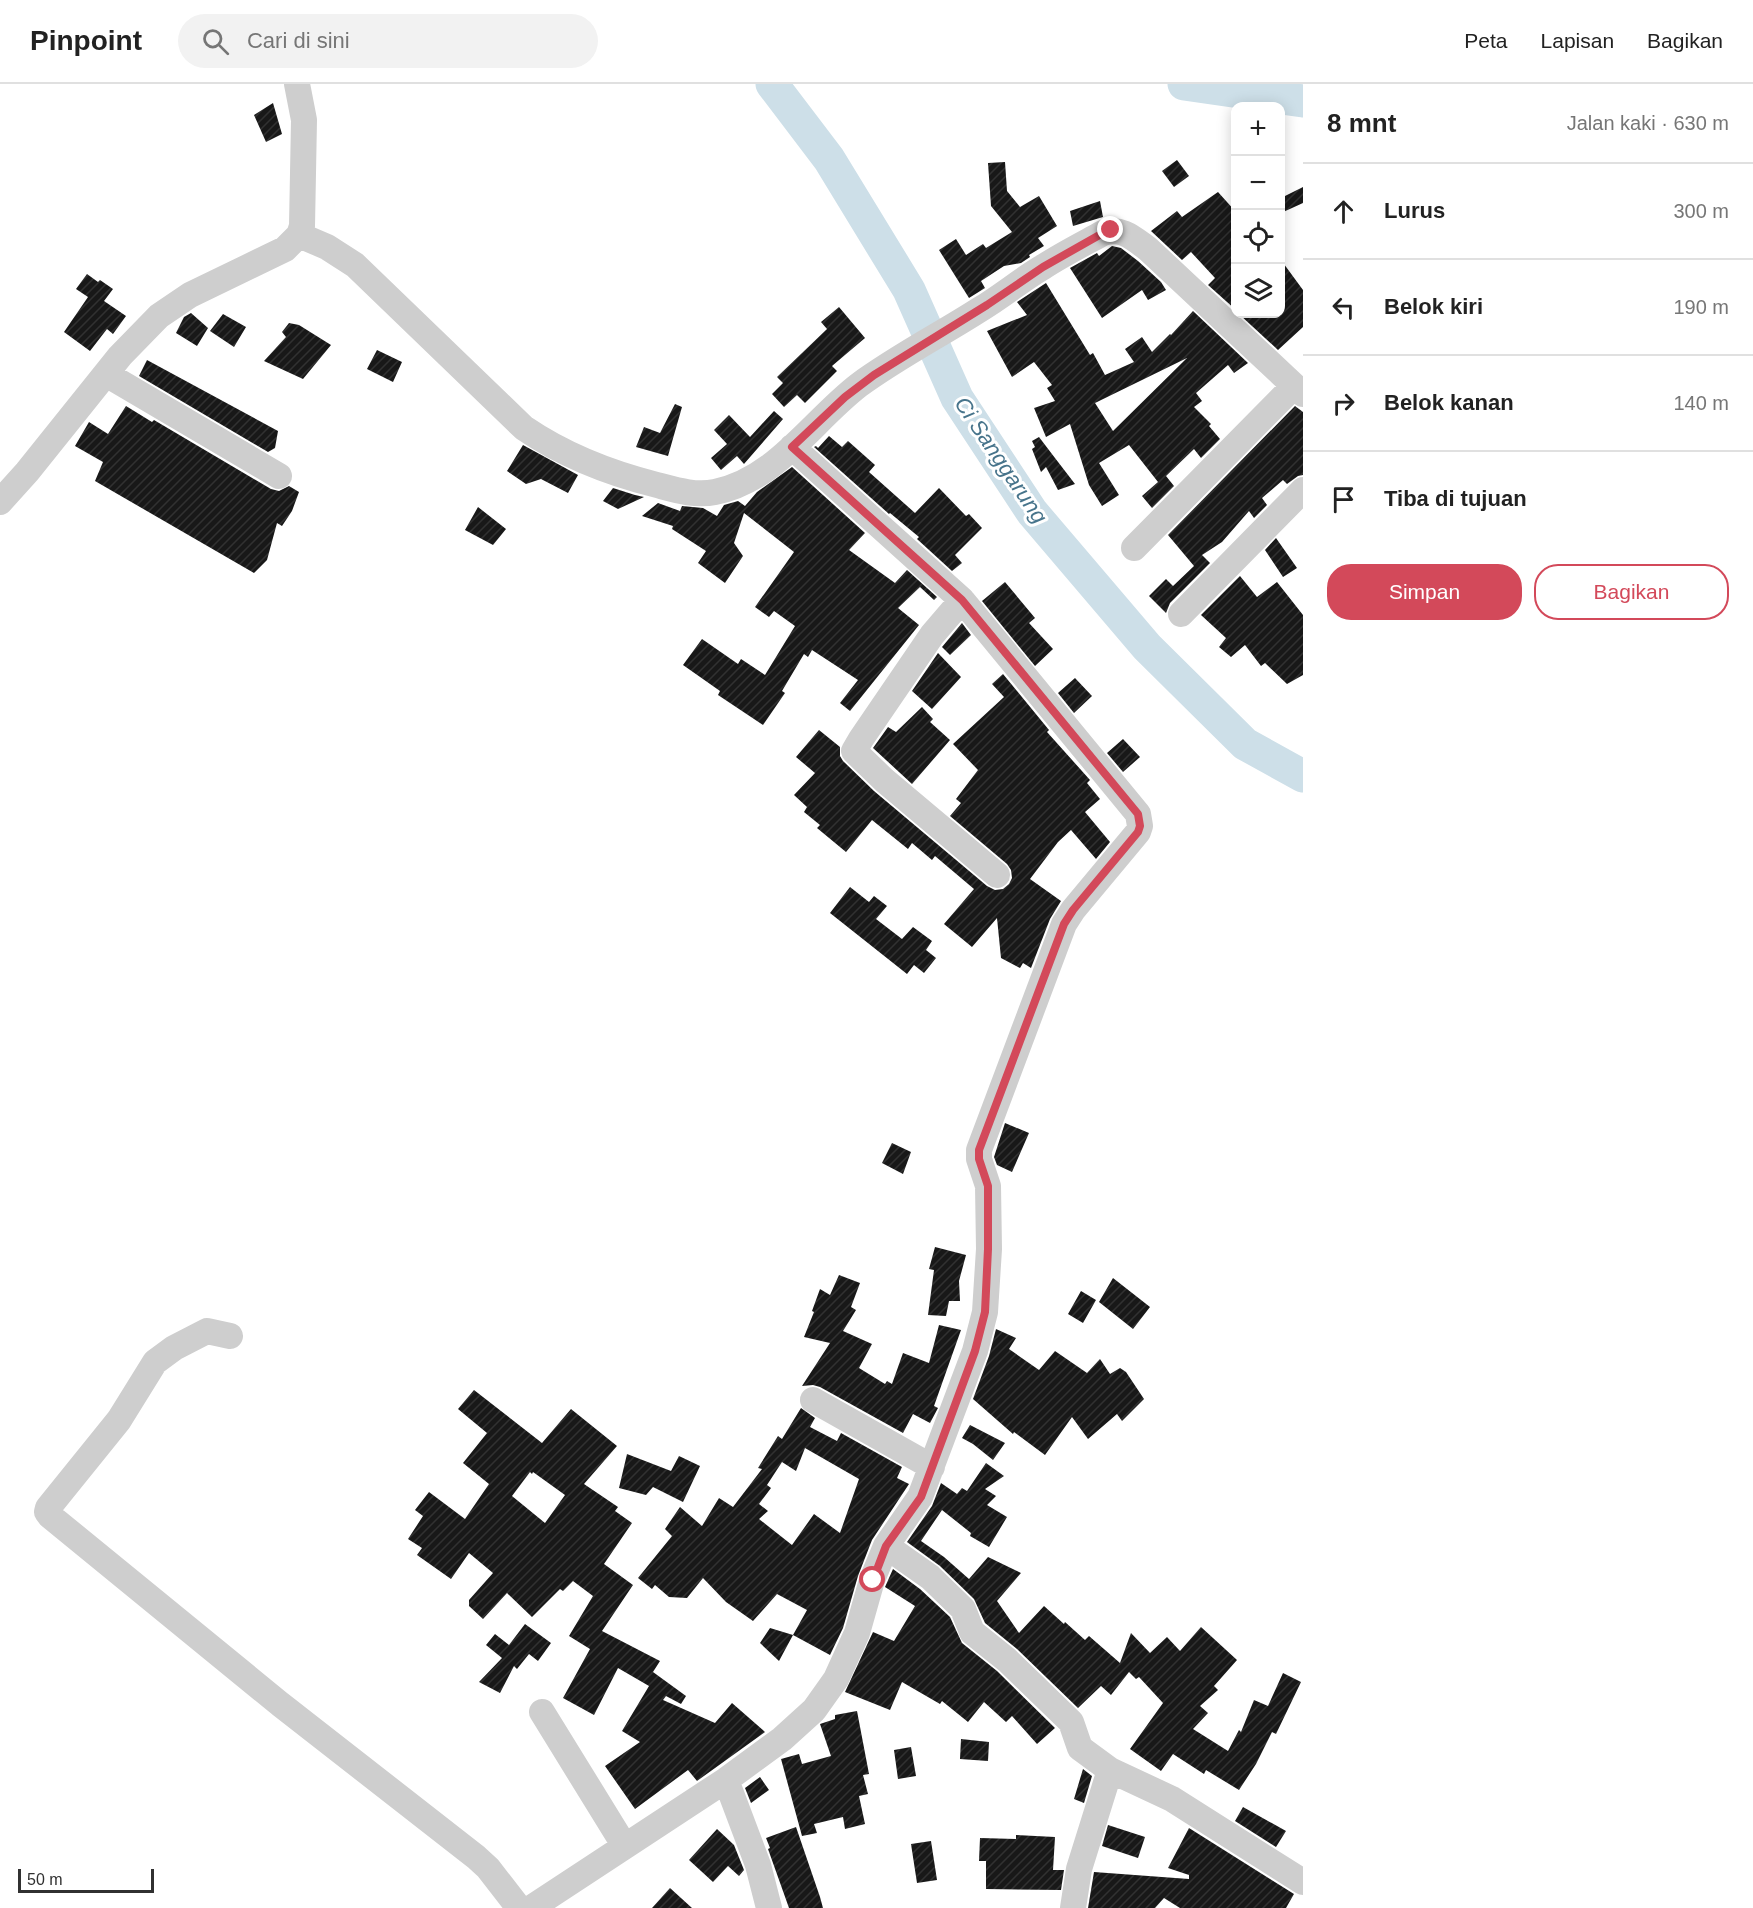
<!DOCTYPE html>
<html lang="id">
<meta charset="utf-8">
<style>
:root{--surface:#fff;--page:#f2f2f2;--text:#222;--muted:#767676;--line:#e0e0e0;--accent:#d3495a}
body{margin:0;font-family:Arial,sans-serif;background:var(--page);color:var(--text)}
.controls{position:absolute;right:18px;top:18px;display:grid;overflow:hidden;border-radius:12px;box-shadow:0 3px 15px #0003}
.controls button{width:54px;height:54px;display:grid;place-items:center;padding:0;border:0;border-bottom:2px solid var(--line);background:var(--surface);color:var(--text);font:30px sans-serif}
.scale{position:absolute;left:18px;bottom:15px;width:136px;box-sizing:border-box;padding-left:6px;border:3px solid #313131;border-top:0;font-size:16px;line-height:21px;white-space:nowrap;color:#313131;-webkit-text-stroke:4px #fff;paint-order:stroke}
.stop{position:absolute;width:18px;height:18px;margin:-14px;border:4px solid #d3495a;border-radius:50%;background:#fff}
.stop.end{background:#d3495a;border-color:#fff;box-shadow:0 2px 6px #0008}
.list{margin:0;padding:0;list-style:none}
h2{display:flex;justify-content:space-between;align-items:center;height:78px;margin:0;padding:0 24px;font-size:26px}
h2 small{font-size:20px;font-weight:400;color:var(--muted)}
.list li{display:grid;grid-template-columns:39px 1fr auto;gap:18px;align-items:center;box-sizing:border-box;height:96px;padding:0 24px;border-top:2px solid var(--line)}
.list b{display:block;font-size:22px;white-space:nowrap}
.list em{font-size:20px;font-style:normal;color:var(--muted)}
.actions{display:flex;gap:12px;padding:18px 24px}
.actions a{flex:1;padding:14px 0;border:2px solid var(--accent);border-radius:24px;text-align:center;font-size:21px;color:var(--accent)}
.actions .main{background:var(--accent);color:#fff}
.icon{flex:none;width:33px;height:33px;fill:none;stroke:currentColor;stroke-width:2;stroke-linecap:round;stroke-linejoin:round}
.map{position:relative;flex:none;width:1303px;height:1824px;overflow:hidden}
header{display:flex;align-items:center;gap:36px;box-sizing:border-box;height:84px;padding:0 30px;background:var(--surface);border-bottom:2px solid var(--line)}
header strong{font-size:28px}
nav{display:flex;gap:33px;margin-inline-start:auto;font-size:21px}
.search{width:420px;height:54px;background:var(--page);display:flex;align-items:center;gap:15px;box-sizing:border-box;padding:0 21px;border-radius:33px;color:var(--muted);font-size:22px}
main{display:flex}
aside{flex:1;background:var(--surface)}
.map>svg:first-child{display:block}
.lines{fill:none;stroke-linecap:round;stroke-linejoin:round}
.river{stroke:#cddfe8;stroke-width:33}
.building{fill:url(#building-hatch);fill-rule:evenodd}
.minor{stroke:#cecece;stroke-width:26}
.route{stroke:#d3495a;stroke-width:8}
.labels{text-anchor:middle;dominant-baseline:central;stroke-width:6;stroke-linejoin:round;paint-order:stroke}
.water-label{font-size:22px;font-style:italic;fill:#47748b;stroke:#fff}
</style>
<header>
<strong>Pinpoint</strong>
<div class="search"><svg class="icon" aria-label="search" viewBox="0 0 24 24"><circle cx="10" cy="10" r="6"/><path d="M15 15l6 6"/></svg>Cari di sini</div>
<nav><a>Peta</a><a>Lapisan</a><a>Bagikan</a></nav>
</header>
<main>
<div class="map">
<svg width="1303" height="1824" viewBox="0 0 1303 1824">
<defs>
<pattern id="building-hatch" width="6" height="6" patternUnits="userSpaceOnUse" patternTransform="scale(1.5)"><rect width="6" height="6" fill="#181818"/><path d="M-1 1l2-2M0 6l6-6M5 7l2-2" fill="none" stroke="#313131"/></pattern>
</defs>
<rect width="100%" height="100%" fill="#fff"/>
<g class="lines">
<path class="river" d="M772,0L829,75L909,206L957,314L1032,428L1147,563L1245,660L1303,692
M1184,0L1303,17"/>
</g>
<path class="building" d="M273,19L282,50L266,58L254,31Z
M1177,76L1189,92L1174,103L1162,87Z
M1005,78L1007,107L1020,123L1039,112L1057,142L1038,154L1044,162L1029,171L1030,173L1021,179L1004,182L981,197L985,204L969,214L939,166L956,155L966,171L983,160L986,164L1012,148L991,122L988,79Z
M1303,103V119L1281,129V114Z
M1218,108L1236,128V226L1208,201L1215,194L1191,168L1182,176L1151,147L1177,127L1182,133Z
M1100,117L1103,133L1073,142L1070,127Z
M1112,162L1121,164L1138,177L1161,198L1166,206L1148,216L1142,206L1102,234L1070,184L1097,169L1099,172Z
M1281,176L1303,206V243L1278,266L1239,230H1281Z
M87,190L98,198L100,196L113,205L104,217L126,232L113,250L107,245L90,267L64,248L88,213L76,205Z
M1046,199L1090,271L1093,269L1105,291L1134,278L1125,265L1142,253L1152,268L1170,250L1171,251L1193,227L1248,279L1234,289L1228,281L1196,309L1202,317L1194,323L1211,340L1209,342L1220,355L1201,374L1194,365L1166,392L1174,402L1152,424L1142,412L1158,398L1129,361L1099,379L1119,411L1102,422L1089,401L1070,340L1046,353L1034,324L1055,317L1047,304L1052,301L1034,278L1012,293L987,247L1027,231L1017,218ZM1187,274L1113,347L1095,319Z
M839,223L865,254L832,282L837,287L805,319L797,311L784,323L772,310L783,299L777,293L827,245L821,238Z
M191,229L208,244L197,262L176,249L184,233Z
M223,230L246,243L234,263L210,247Z
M289,239L299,241L331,261L303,295L264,277L286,253L282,248Z
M377,266L402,278L393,298L367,285Z
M147,276L278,347L275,364L268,368L139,292Z
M675,320L682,323L668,372L636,363L644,343L660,349Z
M126,322L152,338L154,336L271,405L279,407L289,402L299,408L292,427L282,442L277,439L267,476L254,489L95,397L103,378L75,362L89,338L108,350Z
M1295,322L1303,328V391L1298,392L1287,400L1283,396L1262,414L1267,421L1254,434L1249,427L1222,458L1202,471L1210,479L1170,519L1166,529L1149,512L1166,495L1173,502L1194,482L1168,451Z
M774,327L783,335L744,380L737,372L721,386L711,374L727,360L714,346L729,331L750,353Z
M829,352L842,363L848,357L875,381L869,388L915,429L939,404L966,432L969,430L982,444L955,471L962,479L952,487L917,455L919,453L890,429L889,430L814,363L816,362L818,364Z
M1039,353L1055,374L1075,400L1058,406L1046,383L1041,388L1032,365L1035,363L1032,357Z
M523,361L578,391L568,409L541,395L526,400L507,387Z
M792,383L865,449L849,466L895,499L907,486L937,513L934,516L920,503L898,524L919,541L850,627L840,619L858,596L812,566L808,573L804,570L782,607L785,609L763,641L718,611L720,607L683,581L702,555L738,580L741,575L765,591L795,542L774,527L769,533L755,523L794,468L744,429L734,459L743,472L725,499L698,479L706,467L672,445L673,442L642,432L658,419L680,427L682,422L703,424L717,432L724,421L738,417L745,422L757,408Z
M613,404L635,411L644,413L618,425L603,417Z
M478,423L506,445L493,461L465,446Z
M1276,454L1297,484L1283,493L1265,466Z
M1240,492L1257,513L1277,498L1303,531V591L1287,600L1265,579L1261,582L1245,561L1231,573L1219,563L1226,554L1201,531Z
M1005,498L1035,534L1029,539L1053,565L1035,582L982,517Z
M962,539L971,551L950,571L942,563Z
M938,569L961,593L932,625L912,607Z
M1003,590L1049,646L1047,648L1090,696L1087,699L1100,715L1085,728L1110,758L1096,775L1071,746L1058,758L1030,795L1061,817L1050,835L1031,884L1023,879L1020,884L1001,874L997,834L972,863L944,840L974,805L935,772L932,776L912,759L908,765L872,736L846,768L817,744L820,741L804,728L807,723L794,711L815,689L796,673L819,646L840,663V672L843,677L874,707L987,802L995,806L1003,805L1009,800L1012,794L1011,786L1007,780L950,732L961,719L956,715L978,686L953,660L1004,613L992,600Z
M1075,594L1092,612L1074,629L1058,609Z
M922,623L933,635L930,638L950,656L912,700L873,664L888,643L896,648Z
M1123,655L1140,673L1123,688L1107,669Z
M850,803L869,818L874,812L887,822L876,835L902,855L913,843L932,857L926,866L936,874L924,889L914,881L907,890L830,829Z
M1005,1039L1029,1049L1012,1088L997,1081L994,1073Z
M892,1059L911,1068L903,1090L882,1079Z
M935,1163L966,1171L959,1197L960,1217H949L946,1232L928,1231L934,1186L929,1185Z
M839,1191L860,1199L851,1223L856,1226L843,1247L872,1260L859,1284L885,1300L887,1297L892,1300L903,1269L929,1279L939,1241L961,1246L934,1322L938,1324L930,1339L913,1330L903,1349L820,1303L813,1301L802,1302L830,1259L804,1253L814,1228L812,1227L820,1205L830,1211Z
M1113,1194L1150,1223L1133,1245L1099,1218Z
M1081,1207L1096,1216L1083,1239L1068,1230Z
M996,1245L1016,1254L1009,1265L1039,1286L1055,1267L1087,1289L1100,1275L1110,1290L1120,1284L1126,1288L1144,1315L1122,1337L1117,1330L1088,1355L1072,1333L1045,1371L1014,1348L1013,1350L973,1315L989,1272Z
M474,1306L542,1359L571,1325L617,1362L584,1400L618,1423L615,1427L632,1439L604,1480L633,1501L602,1547L660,1577L653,1588L686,1612L681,1620L666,1612L663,1616L715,1639L732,1619L765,1648L697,1697L688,1686L635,1725L605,1682L640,1658L622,1647L649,1602L618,1584L594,1631L563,1614L590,1565L569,1552L593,1512L573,1497L563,1507L560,1505L532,1533L507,1509L483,1535L469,1522V1516L493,1489L469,1469L451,1495L417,1471L422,1464L408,1455L423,1432L415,1426L429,1408L465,1435L489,1400L463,1379L487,1349L458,1325ZM530,1388L532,1390L533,1388L565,1411L545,1439L512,1412Z
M801,1324L815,1334L810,1343L837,1357L841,1349L902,1383L897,1394L909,1400L872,1456L858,1492L843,1544L830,1571L793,1551L807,1526L777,1510L753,1537L726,1518L703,1494L687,1514L669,1513L655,1501L652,1505L638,1494L672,1452L665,1445L680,1423L702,1442L719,1414L733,1423L762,1385L758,1384L778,1352L782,1355ZM805,1364L859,1395L840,1449L814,1430L792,1461L759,1435L768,1427L759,1420L771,1404L767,1401L782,1378L796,1387Z
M970,1341L1005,1359L993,1376L973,1360L962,1354Z
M627,1370L671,1387L679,1372L700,1382L683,1418L653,1403L646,1411L619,1404Z
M986,1379L1004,1392L985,1405L996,1412L987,1421L1007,1433L989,1463L970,1452L971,1449L942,1426L921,1457L944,1473L969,1495L988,1473L1021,1489L997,1517L1019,1549L1044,1522L1064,1540L1065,1538L1085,1556L1089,1552L1120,1579L1131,1549L1150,1569L1167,1553L1180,1567L1201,1543L1237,1576L1214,1602L1218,1606L1200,1622L1208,1629L1193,1645L1228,1667L1239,1646L1241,1648L1254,1616L1268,1622L1283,1589L1301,1598L1276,1650L1272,1648L1256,1680L1239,1706L1206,1686L1204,1690L1173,1670L1161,1687L1130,1665L1163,1619L1139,1593L1136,1595L1129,1588L1111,1611L1101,1602L1078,1624L1017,1565L985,1539L974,1515L940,1482L907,1458L932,1422L941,1399L957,1410L962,1404L967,1407Z
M893,1485L920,1505L950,1533L962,1559L997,1587L1055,1644L1037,1660L1012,1632L1006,1638L984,1618L968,1638L942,1617L940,1620L902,1598L890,1626L845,1608L873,1548L894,1557L915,1522L885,1503Z
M525,1540L551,1559L538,1577L529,1570L517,1585L514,1582L500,1609L479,1598L502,1574L486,1561L495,1550L509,1561Z
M770,1544L793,1551L779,1577L760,1559Z
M857,1627L869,1690L863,1691L868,1710L859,1712L865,1740L845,1745L843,1733L814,1740L817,1749L802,1752L781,1675L799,1670L802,1680L831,1672L820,1640L835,1635V1631Z
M961,1655L989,1658L988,1677L960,1675Z
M911,1663L916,1692L898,1695L894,1666Z
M1083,1685L1092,1692L1084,1719L1074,1715Z
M760,1693L769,1706L751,1719L745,1704Z
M1243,1723L1286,1747L1276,1763L1235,1737Z
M1108,1741L1145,1753L1138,1774L1102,1762Z
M796,1743L820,1813L823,1824H789L768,1765L770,1764L766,1754Z
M1189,1744L1294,1810L1286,1824H1180L1164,1814L1155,1824H1088L1094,1788L1189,1795V1791L1168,1784Z
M717,1745L734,1761L744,1786L739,1792L728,1782L713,1798L689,1776Z
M1016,1751L1055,1753L1053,1786H1064L1061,1806L986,1805V1777H979L980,1754L1016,1755Z
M931,1757L937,1796L917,1799L911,1760Z
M670,1804L692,1824H652Z"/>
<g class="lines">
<path class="minor" d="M299,151L327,163L355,181L524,344C565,372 609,389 657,401C676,406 695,412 715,408C776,396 812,337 859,301C897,273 940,251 979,226C1001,213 1021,196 1043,183C1063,170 1083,160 1103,149C1122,143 1133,154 1148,165L1303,310
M106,290L279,392
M0,418L27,388L120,272L159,232L190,211L285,165L299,151L302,142L304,36L297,0
M1134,464L1294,302
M962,516L932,551L861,655L854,667L884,696L997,791
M1181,530L1303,406
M230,1252L207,1247L174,1264L155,1278L119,1336L48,1424L47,1428L50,1432L280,1620L476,1773L488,1784L519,1824
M813,1316L932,1383
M886,1462L930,1493L963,1525L972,1548L1007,1576L1071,1638L1080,1664L1110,1686L1172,1715L1303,1798
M542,1628L624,1761
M726,1696L758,1781L769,1824
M531,1824L726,1696L782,1655L814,1626L836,1595L857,1549L872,1496L886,1462L920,1413L975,1267L985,1228L989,1165L988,1102L979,1075V1066L1064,840L1073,826L1138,748L1140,742L1138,730L962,516L792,363
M1073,1824L1079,1785L1110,1686"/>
</g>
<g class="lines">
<path class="route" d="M873,1496L886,1462L921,1413L975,1267L985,1228L988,1165V1102L979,1075V1066L1064,840L1073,826L1138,748L1140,742L1138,730L962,516L792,363L845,313L874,291L987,221L1043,183L1103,149L1111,146"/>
</g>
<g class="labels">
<g class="water-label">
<text transform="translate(1001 376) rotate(56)">Ci Sanggarung</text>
</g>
</g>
</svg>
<div class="controls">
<button>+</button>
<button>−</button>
<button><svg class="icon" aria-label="locate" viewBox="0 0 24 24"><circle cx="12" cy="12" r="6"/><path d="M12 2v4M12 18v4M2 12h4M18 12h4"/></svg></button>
<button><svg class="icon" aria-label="layers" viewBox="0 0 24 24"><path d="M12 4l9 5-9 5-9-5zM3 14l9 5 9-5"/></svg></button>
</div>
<div class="scale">50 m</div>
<div class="stop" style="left:873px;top:1496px"></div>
<div class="stop end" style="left:1111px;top:146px"></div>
</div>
<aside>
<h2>8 mnt<small>Jalan kaki · 630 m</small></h2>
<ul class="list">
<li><svg class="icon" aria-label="ahead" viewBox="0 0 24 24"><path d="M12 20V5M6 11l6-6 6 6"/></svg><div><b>Lurus</b></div><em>300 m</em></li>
<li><svg class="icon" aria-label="left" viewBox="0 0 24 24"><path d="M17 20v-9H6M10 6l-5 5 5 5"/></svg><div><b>Belok kiri</b></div><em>190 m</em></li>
<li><svg class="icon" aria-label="right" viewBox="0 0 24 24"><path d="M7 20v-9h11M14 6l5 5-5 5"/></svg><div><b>Belok kanan</b></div><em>140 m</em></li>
<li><svg class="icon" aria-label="arrive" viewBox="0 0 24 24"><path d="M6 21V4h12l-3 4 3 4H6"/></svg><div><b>Tiba di tujuan</b></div></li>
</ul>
<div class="actions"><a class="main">Simpan</a><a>Bagikan</a></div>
</aside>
</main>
